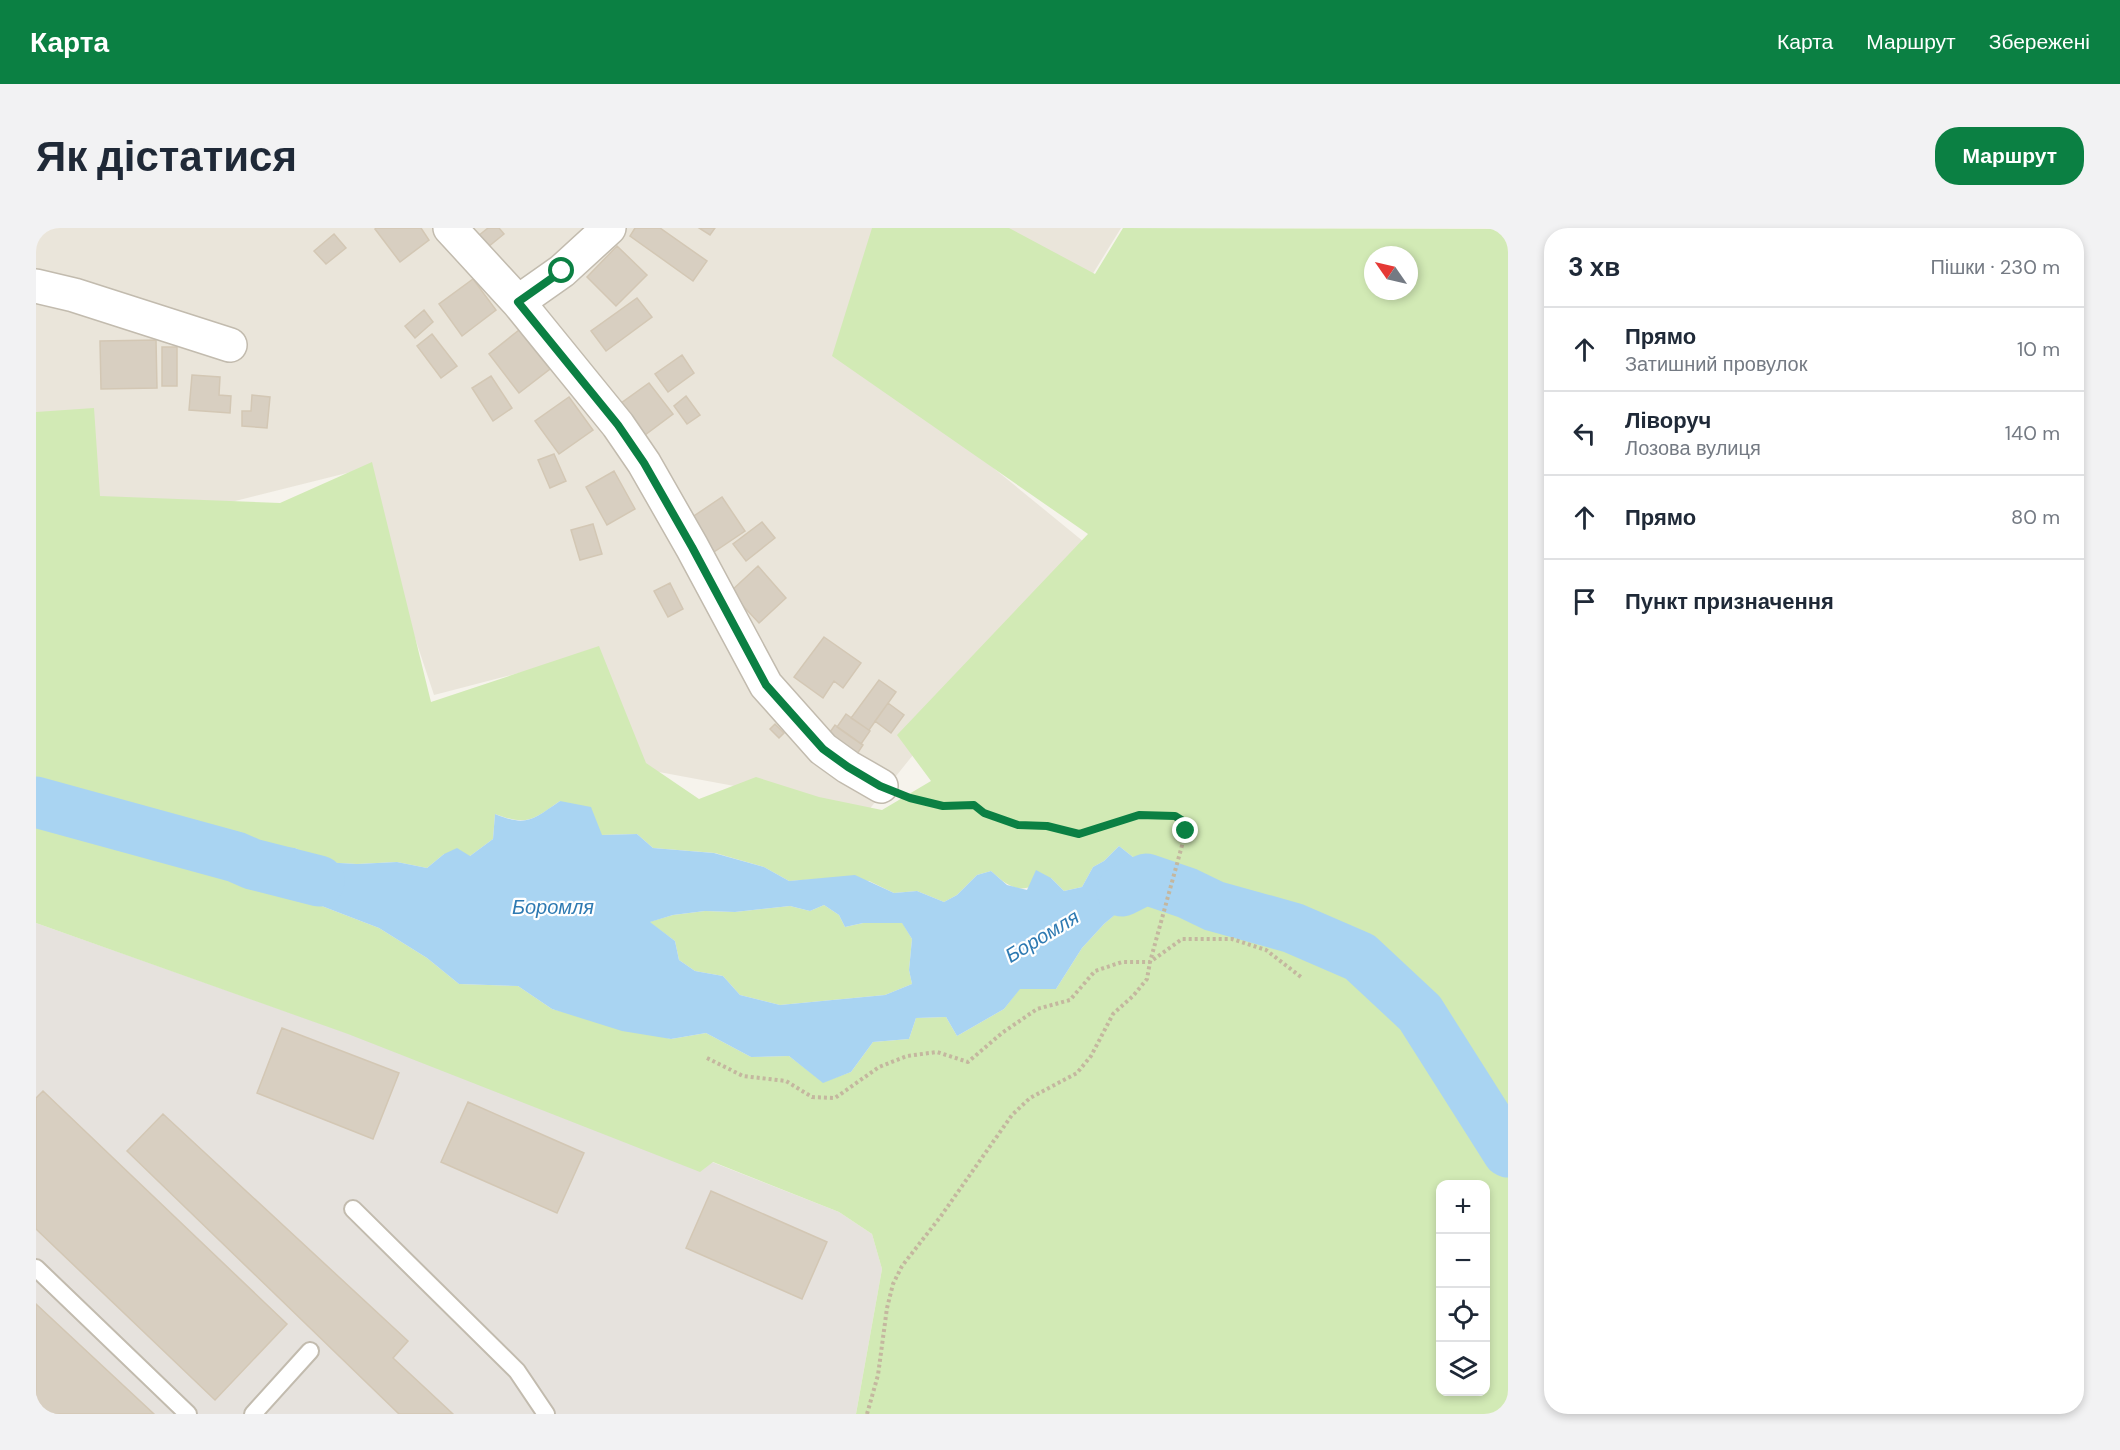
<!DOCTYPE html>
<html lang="uk">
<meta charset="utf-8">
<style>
:root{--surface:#fff;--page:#f2f2f3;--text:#1f2937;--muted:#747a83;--line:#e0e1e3;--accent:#0b8043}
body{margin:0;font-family:"DM Sans",sans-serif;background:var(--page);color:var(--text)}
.controls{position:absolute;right:18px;bottom:18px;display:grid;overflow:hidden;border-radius:12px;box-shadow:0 3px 9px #0003}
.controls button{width:54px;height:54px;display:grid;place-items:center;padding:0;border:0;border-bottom:2px solid var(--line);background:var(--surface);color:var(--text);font:30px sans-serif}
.compass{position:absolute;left:1328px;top:18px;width:54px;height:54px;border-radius:50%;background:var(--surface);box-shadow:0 3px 9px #0003;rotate:304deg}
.stop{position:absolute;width:18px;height:18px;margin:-14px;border:4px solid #0b8043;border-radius:50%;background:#fff}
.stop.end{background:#0b8043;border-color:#fff;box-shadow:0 2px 6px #0008}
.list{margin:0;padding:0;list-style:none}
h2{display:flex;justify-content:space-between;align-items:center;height:78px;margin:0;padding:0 24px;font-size:26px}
h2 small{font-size:20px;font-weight:400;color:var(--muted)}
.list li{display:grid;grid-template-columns:39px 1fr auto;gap:18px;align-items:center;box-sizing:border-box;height:84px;padding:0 24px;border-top:2px solid var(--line)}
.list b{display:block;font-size:22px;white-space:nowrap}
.list p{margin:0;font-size:20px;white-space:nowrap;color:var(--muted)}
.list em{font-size:20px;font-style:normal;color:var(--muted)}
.icon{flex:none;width:33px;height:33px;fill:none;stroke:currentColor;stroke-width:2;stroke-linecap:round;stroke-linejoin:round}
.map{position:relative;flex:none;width:1472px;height:1186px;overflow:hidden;border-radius:24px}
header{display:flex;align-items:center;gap:36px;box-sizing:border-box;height:84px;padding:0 30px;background:var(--accent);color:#fff}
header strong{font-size:28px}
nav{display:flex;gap:33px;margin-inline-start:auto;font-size:21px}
.intro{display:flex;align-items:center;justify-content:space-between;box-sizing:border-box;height:144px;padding:0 36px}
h1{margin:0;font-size:42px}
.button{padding:15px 27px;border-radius:24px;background:var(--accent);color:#fff;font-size:21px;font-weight:700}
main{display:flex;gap:36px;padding:0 36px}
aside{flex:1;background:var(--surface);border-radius:24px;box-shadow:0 3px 9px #0003}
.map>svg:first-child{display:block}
.residential{fill:#eae5da}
.industrial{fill:#e6e2dd}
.green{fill:#d2eab5;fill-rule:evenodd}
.water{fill:#a9d4f2;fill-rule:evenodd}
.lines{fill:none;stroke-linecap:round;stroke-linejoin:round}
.river{stroke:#a9d4f2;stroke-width:51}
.building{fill:#d8cfc1;stroke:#d3c7b4;stroke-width:1.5}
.service-casing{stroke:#c2bbae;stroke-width:20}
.minor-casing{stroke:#c2bbae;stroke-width:36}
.path{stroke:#c4b79f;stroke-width:4;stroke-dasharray:3 3;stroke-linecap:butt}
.service{stroke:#fff;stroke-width:16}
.minor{stroke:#fff;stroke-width:33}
.route{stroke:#0b8043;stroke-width:8}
.labels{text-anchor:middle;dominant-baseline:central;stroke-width:4.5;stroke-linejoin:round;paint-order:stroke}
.water-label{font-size:20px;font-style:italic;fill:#2e7ab2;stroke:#fff}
</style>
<header>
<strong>Карта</strong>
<nav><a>Карта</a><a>Маршрут</a><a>Збережені</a></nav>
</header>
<div class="intro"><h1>Як дістатися</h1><a class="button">Маршрут</a></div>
<main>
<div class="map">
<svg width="1472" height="1186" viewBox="0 0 1472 1186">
<rect width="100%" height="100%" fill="#f6f3ec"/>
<path class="residential" d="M0,0H1085L944,229L1048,314L832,583L596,539L560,425L398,467L323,242L0,323Z"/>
<path class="industrial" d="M0,695L676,934L803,984L836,1006L846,1041L820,1186H0Z"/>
<path class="green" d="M836,0H973L1059,46L1087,0L1472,1V1186H820L846,1041L836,1006L803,984L677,934L664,944L312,806L0,695V184L58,180L64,268L244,275L336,234L395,474L563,418L610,535L663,571L720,549L783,569L846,582L895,553L861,507L1052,306L796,128ZM1337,27H1373V63H1337ZM524,573L565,607L601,606L617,620L679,625L728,639L753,653L797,650L833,653L858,665L881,663L908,674L921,667L941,647L955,643C980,666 986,664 1015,650L1028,663L1046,659L1057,639L1068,633L1083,618L1112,641L1150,665L1100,668L1068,696L1046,720L1020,761L984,760L968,781L921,808L910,789L880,790L873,811L837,814L815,844L787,854L753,828L715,829L670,805L635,811L516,781L482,758L423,756L391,730L343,700L244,662L259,620L285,634L321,636L361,634L391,640L408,626L434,628L457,611L459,586C491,598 497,592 524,573ZM1404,956H1450V1164H1404Z
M788,677L803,687L809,699L827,695L866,694L876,711L873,742L876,756L849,767L744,777L704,767L687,748L659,743L643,732L639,713L613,694L637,687L669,683L699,684L754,678L774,683Z"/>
<path class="water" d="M524,573L555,579L566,607L601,606L617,620L678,625L728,639L753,653L819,647L858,665L881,663L908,674L921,667L941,647L955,643L971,657L991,662L1000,642L1015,650L1028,663L1046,659L1057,639L1068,633L1083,618L1112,641L1151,665L1100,669L1068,696L1046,720L1020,761H984L968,781L921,808L910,789L880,790L873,811L837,814L815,844L787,855L753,828L715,829L670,805L635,811L586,803L516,781L482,758L423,756L391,730L343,700L244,662L216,636L229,618L259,620L286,634L321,636L361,634L391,640L408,626L421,620L434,628L457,611L459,586C491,599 496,592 524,573ZM788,677L803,687L809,699L827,695H866L876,711L873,742L876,756L849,767L744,777L704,767L687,748L659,743L643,732L639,713L614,694L637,687L669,683L699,684L754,678L774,683Z"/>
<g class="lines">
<path class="river" d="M0,574L200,629L216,636L283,653
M1086,663L1110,651L1151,665L1178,678L1257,700L1324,729L1384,785L1472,924"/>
</g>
<path class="building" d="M340,0H385L393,12L364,34L339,1Z
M452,0H463L468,6L452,19L442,8Z
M599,0H624L671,33L657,53L594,8Z
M663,0H679L674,7Z
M298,6L310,20L290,36L278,23Z
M581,18L611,47L580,78L551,49Z
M437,51L460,82L426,108L403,76Z
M601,70L616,89L570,123L555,103Z
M388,82L397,94L379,110L369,98Z
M483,102L514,141L483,165L453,126Z
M396,106L421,138L405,150L381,118Z
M120,112L121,160L65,161L64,113Z
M126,119H141V158H126Z
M646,127L658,145L632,164L619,146Z
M156,147L184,149L183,167L195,168L194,185L153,182Z
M455,148L476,180L457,193L436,160Z
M613,155L637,186L605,210L581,178Z
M216,167L234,169L231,200L206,198V183H215Z
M650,168L664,187L651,196L638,178Z
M533,169L557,202L523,226L499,193Z
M518,226L530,253L514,260L502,232Z
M578,243L599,281L571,297L550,259Z
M686,269L709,303L672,328L649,294Z
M726,294L739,310L710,333L697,316Z
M557,296L566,326L544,332L535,302Z
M722,338L750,370L723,395L694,364Z
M634,355L647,381L632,389L618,363Z
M788,409L825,435L807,460L798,453L787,470L758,449Z
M843,452L860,464L833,502L815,490Z
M852,475L868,487L855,505L839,493Z
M810,486L834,503L825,516L801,499Z
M739,496L748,505L743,510L734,501Z
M799,497L827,517L817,532L789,511Z
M246,800L363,845L337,911L221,865Z
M7,863L251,1096L179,1172L0,1001V870Z
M432,874L548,925L521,985L405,934Z
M127,886L372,1113L357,1130L417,1186H363L91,923Z
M675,963L791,1014L766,1071L650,1020Z
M0,1076L118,1186H7L0,1180Z"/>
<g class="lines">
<defs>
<path id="service" d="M317,981L481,1143L510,1186
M0,1040L152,1186
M217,1186L274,1123"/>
<path id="minor" d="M414,0L482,74L582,197L608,235L656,319L730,457L787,521L812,539L845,558
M0,58L38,67L194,117
M482,74L526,43L573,0"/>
</defs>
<use href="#service" class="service-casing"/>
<use href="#minor" class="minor-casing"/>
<path class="path" d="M671,830L707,848L750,853L776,869L799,870L843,839L871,828L901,824L932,834L966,805L1001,781L1034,772L1059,743L1086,734H1114L1146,711H1196L1230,722L1265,749
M831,1186L842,1147L851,1080L857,1056L866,1038L905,988L976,887L994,870L1041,845L1055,828L1077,786L1097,768L1111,751L1114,734L1150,603L1147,593L1139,588L1103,587L1043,606L1011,598L982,597L948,585L938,577L907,578L873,569"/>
<use href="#service" class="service"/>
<use href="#minor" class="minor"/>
</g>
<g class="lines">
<path class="route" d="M526,43L482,74L582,197L608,235L656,319L730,457L787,521L812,539L844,558L874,570L907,578L938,577L948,585L982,597L1011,598L1043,606L1103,587L1139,588L1147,593L1150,603"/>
</g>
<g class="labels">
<g class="water-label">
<text x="517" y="679">Боромля</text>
<text transform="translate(1006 708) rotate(-31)">Боромля</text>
</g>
</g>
</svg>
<div class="controls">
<button>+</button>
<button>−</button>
<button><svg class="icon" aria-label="locate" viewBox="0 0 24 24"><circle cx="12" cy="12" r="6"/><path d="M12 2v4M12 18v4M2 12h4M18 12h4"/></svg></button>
<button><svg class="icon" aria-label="layers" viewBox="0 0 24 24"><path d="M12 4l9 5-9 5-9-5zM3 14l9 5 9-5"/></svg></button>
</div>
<svg class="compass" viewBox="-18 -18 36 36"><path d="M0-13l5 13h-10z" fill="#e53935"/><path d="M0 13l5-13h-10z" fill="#747a83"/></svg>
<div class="stop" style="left:526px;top:43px"></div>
<div class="stop end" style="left:1150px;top:603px"></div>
</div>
<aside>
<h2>3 хв<small>Пішки · 230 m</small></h2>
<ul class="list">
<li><svg class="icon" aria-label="ahead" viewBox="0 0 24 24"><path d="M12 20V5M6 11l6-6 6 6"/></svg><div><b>Прямо</b><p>Затишний провулок</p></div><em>10 m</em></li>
<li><svg class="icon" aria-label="left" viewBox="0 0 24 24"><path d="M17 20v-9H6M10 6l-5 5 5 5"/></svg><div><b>Ліворуч</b><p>Лозова вулиця</p></div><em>140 m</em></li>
<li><svg class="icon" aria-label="ahead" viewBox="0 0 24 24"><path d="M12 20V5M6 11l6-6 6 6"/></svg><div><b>Прямо</b></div><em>80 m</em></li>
<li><svg class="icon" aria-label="arrive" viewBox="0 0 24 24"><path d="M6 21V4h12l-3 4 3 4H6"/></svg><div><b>Пункт призначення</b></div></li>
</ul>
</aside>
</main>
